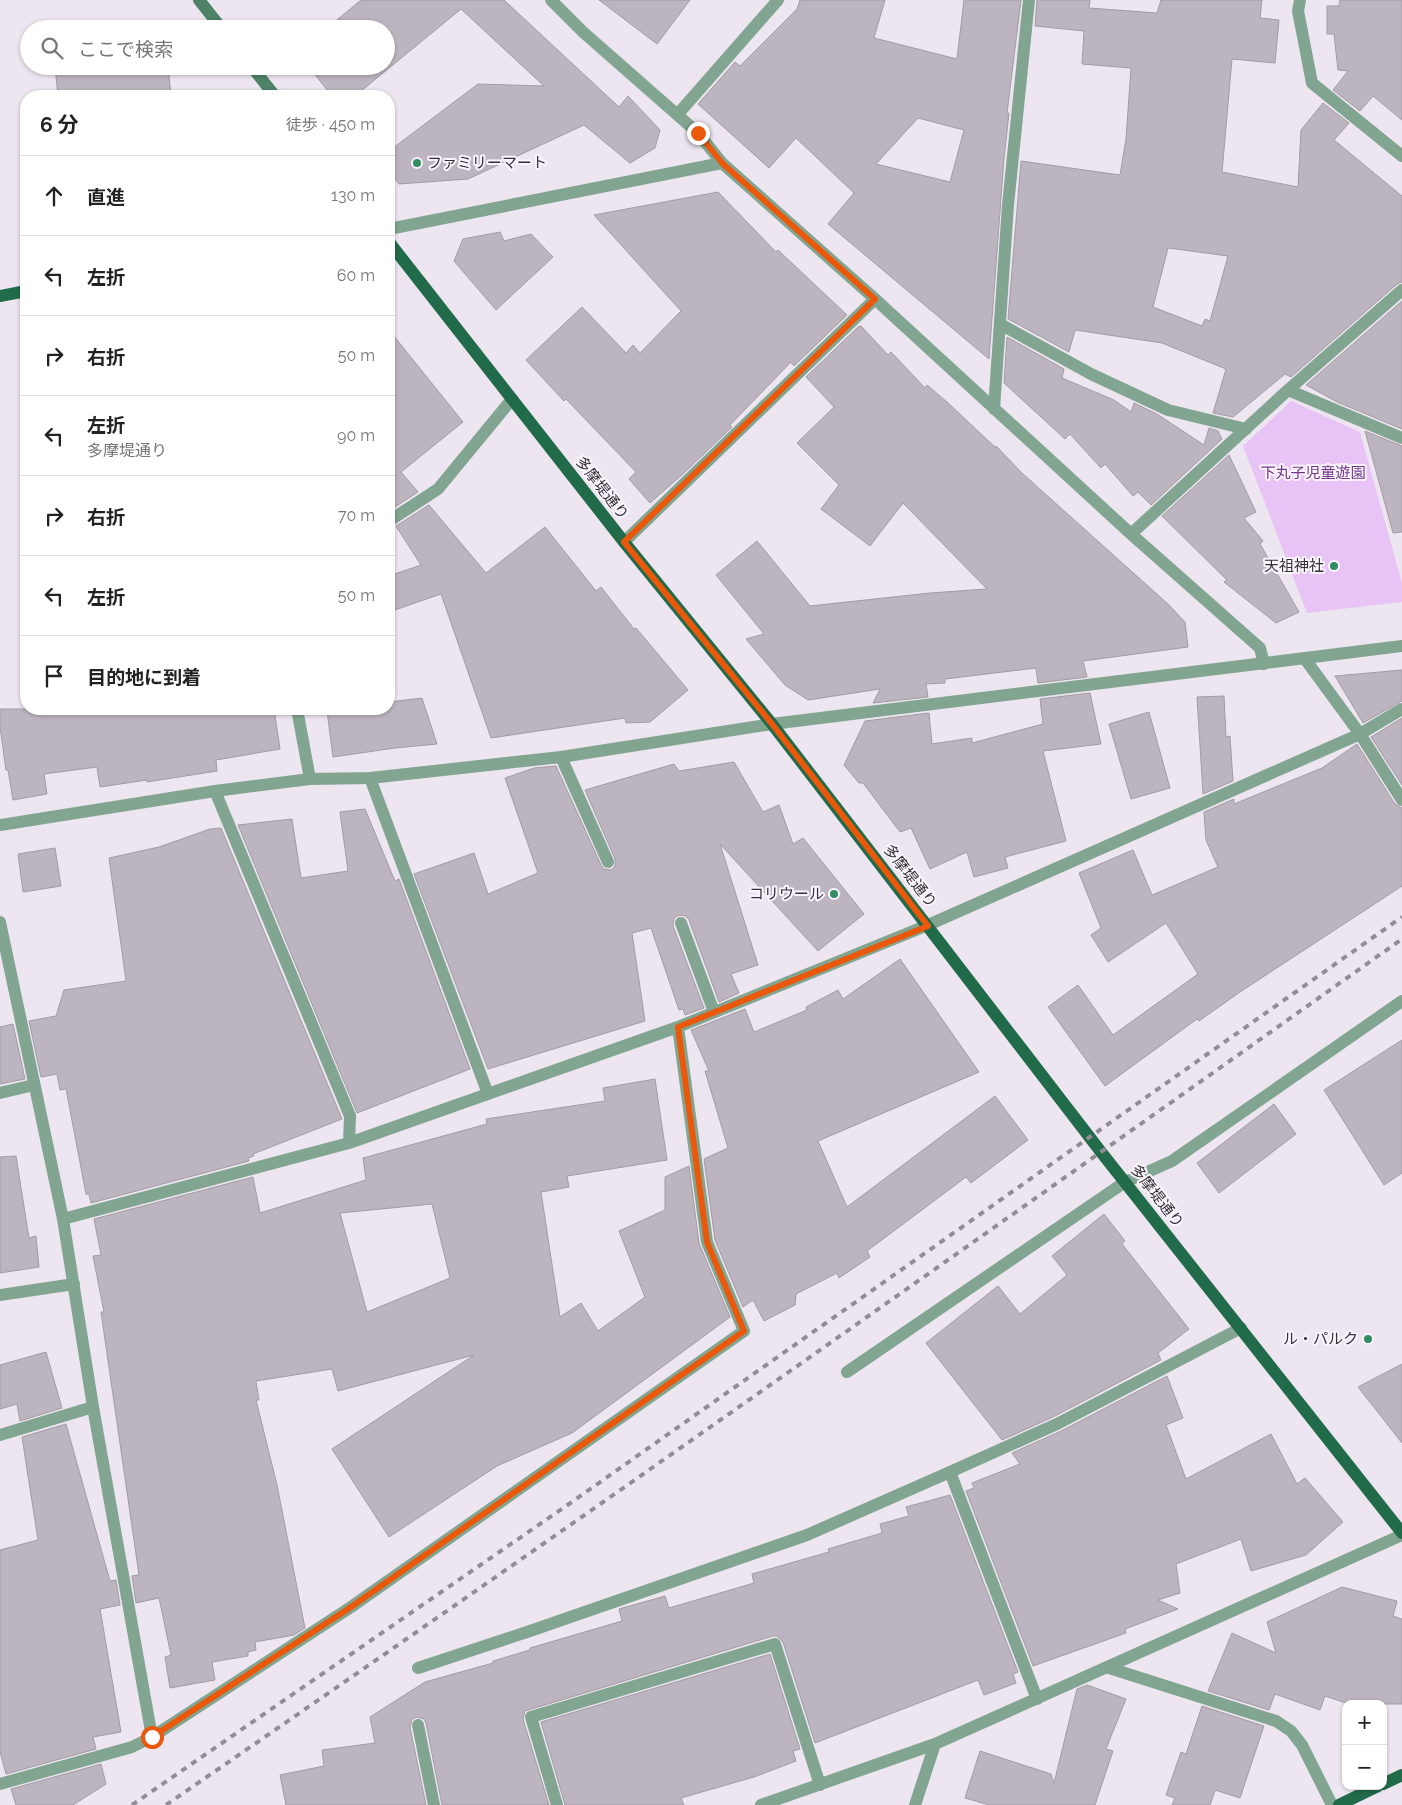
<!DOCTYPE html>
<html lang="ja">
<meta charset="utf-8">
<style>
:root{--surface:#fff;--page:#f2f2f2;--text:#222;--muted:#767676;--line:#e0e0e0}
body{margin:0;font-family:Raleway,"Noto Sans JP",sans-serif;background:var(--page);color:var(--text)}
.controls{position:absolute;right:15px;bottom:15px;display:grid;overflow:hidden;border-radius:10px;box-shadow:0 1px 4px #0004}
.controls button{width:45px;height:45px;display:grid;place-items:center;padding:0;border:0;border-bottom:1px solid var(--line);background:var(--surface);color:var(--text);font:25px sans-serif}
.stop{position:absolute;width:15px;height:15px;margin:-11px;border:4px solid #ea580c;border-radius:50%;background:#fff}
.stop.end{background:#ea580c;border-color:#fff;box-shadow:0 1px 5px #0008}
.list{margin:0;padding:0;list-style:none}
h2{display:flex;justify-content:space-between;align-items:center;height:65px;margin:0;padding:0 20px;font-size:21px}
h2 small{font-size:16px;font-weight:400;color:var(--muted)}
.list li{display:grid;grid-template-columns:32px 1fr auto;gap:15px;align-items:center;box-sizing:border-box;height:80px;padding:0 20px;border-top:1px solid var(--line)}
.list b{display:block;font-size:19px;white-space:nowrap}
.list p{margin:0;font-size:16px;white-space:nowrap;color:var(--muted)}
.list em{font-size:16px;font-style:normal;color:var(--muted)}
.icon{flex:none;width:28px;height:28px;fill:none;stroke:currentColor;stroke-width:2;stroke-linecap:round;stroke-linejoin:round}
.map{position:relative;flex:none;width:1402px;height:1805px;overflow:hidden}
.search{position:absolute;background:var(--surface);box-shadow:0 1px 4px #0004;left:20px;top:20px;width:375px;height:55px;display:flex;align-items:center;gap:12px;box-sizing:border-box;padding:0 18px;border-radius:28px;color:var(--muted);font-size:19px}
.panel{position:absolute;background:var(--surface);box-shadow:0 1px 4px #0004;left:20px;top:90px;width:375px;height:625px;border-radius:20px}
.map>svg:first-child{display:block}
.green{fill:#e7c4f5}
.building{fill:#bcb5bf;stroke:#a29ba4;fill-rule:evenodd}
.lines{fill:none;stroke-linecap:round;stroke-linejoin:round}
.service{stroke:#82a591;stroke-width:12}
.minor{stroke:#82a591;stroke-width:12}
.tertiary{stroke:#82a591;stroke-width:12}
.secondary{stroke:#4e8368;stroke-width:12}
.primary{stroke:#226b4a;stroke-width:12}
.rail{stroke:#928d94;stroke-width:4;stroke-dasharray:6 6;stroke-linecap:butt}
.route{stroke:#ea580c;stroke-width:6}
.poi-dot{fill:#318c62;stroke:#fbf4fe;stroke-width:2}
.labels{text-anchor:middle;dominant-baseline:central;stroke-width:4;stroke-linejoin:round;paint-order:stroke}
.poi-label{font-size:15px;fill:#343135;stroke:#fbf4fe;text-anchor:end}
.park-label{font-size:15px;fill:#713786;stroke:#fbf4fe}
.street-label{font-size:15px;fill:#343135;stroke:#fbf4fe}
</style>
<div class="map">
<svg width="1402" height="1805" viewBox="0 0 1402 1805">
<rect width="100%" height="100%" fill="#ede6f0"/>
<path class="green" d="M1291,401L1360,432L1402,583V602L1307,613L1243,446Z"/>
<path class="building" d="M361,0H504L619,107L628,96L660,130L655,148L630,163L584,125L468,179L399,184L389,170V151L478,84L544,86L461,9L355,96H332L308,66H386V29H326Z
M599,0H690L657,44Z
M800,0H885L874,38L957,59L964,0H1021L1007,113H1009L1004,158L989,359L828,224L854,193L796,138L769,168L698,104L735,62L740,66L797,9ZM918,118L964,130L950,182L876,164Z
M1037,0H1090L1089,8L1157,13L1161,0H1262L1260,18L1279,20L1275,63L1232,59L1222,172L1298,187L1301,130L1323,103L1349,123L1334,140L1402,196V282L1397,284L1291,377L1285,374L1233,417L1213,413L1226,369L1162,343L1075,330L1069,352L1008,319L1021,161L1120,175L1126,139L1131,68L1082,64L1084,31L1035,26ZM1168,248L1228,256L1210,321L1205,319L1202,326L1153,307Z
M1340,0H1402V120L1373,96L1360,111L1333,90L1348,71L1338,70L1334,34H1327V6H1339Z
M55,66H168L171,96H58Z
M718,192L776,252L778,250L847,315L794,366L791,362L730,425L732,427L684,473L650,503L629,479L636,472L566,399L564,401L526,360L582,307L626,353L633,345L640,353L681,311L594,215Z
M500,232L504,241L531,234L553,257L496,310L454,261L463,239Z
M1402,301V429L1337,402L1306,385Z
M861,326L888,355L891,352L925,388L927,385L947,402L996,448V446L1023,474L1168,604L1185,622L1188,647L1083,661L1087,677L1038,683L1036,668L945,679V683L926,684L928,697L873,703L880,689L808,700L785,685L746,639L764,634L716,575L757,541L810,606L930,593L987,589L903,503L870,546L821,509L839,485L797,443L834,407L806,377L858,327Z
M389,330L463,422L401,472L418,492L389,511Z
M1007,337L1064,369L1062,378L1114,400L1131,412L1134,403L1157,414L1204,445L1209,428L1218,431L1222,439L1151,505L1138,492L1133,496L1105,464L1101,468L1070,434L1065,439L1004,383Z
M1365,431L1402,446V532L1393,533Z
M1229,455L1256,512L1244,518L1263,541L1260,544L1299,612L1276,623L1224,582L1227,580L1162,516Z
M429,505L486,573L545,527L596,591L601,587L634,629L636,628L688,690L650,722L626,723L625,718L491,738L441,594L389,612V576L421,565L396,526Z
M1402,670V701L1363,723L1335,676Z
M1090,693L1101,744L1043,751L1066,841L1005,857L1008,868L974,877L967,852L930,869L911,828L900,832L863,783H859L844,765L865,721L929,713L932,744L972,738V743L1043,724L1040,699Z
M1224,696L1226,737L1230,736L1233,781L1203,794L1197,697Z
M422,698L437,744L395,748L333,757L327,711L342,709H389V702Z
M0,709H274L280,749L216,760L217,771L147,782V780L100,787L97,767L44,774L47,794L13,800L8,770H6L0,727Z
M1149,712L1170,788L1131,799L1109,724Z
M1402,718V785L1371,737Z
M1357,744L1395,804L1402,808V886L1240,992L1199,1021L1197,1019L1105,1086L1048,1007L1078,985L1113,1035L1198,974L1166,923L1108,962L1091,935L1101,928L1079,873L1133,850L1152,895L1218,867L1206,840L1204,812L1234,799V804L1322,768Z
M734,762L763,812L779,805L793,844L803,838L864,914L818,951L720,844L758,965L731,974L739,993L719,1002L689,920L686,916L679,915L674,918L673,926L704,1008L685,1015L683,1009L679,1010L651,928L632,933L645,1021L488,1069L414,874L474,853L488,894L538,873L505,778L534,768L556,766L601,865L604,869L611,870L615,866V859L585,790L674,764L679,771Z
M365,809L395,881L399,879L470,1069L357,1113L238,825L292,819L301,878L348,871L340,812Z
M221,828L342,1119L253,1154L254,1156L248,1158L249,1161L91,1203L89,1194H86L66,1089L60,1090L57,1074L41,1077L29,1021L56,1016L64,990L126,981L109,858L159,847L210,829Z
M55,848L61,886L23,892L18,854Z
M900,959L979,1072L818,1141L847,1207L995,1096L1028,1140L971,1183L966,1177L867,1251L870,1257L839,1278L837,1273L796,1294L795,1305L764,1321L753,1300L743,1307L715,1240L704,1159L728,1148L705,1071H709L691,1030L745,1009L754,1032L807,1010L806,1007L838,990L843,999Z
M13,1024L25,1079L0,1084V1027Z
M1402,1040V1173L1384,1185L1324,1090Z
M655,1079L667,1160L567,1176L569,1187L541,1192L560,1317L581,1303L598,1331L645,1297L619,1231L665,1210V1177L689,1166L699,1243L730,1317L572,1433L497,1466L389,1537L332,1449L474,1355L338,1391L332,1369L256,1381L259,1400H256L277,1485L305,1628L294,1635L255,1642L256,1650L248,1652V1656L212,1662L215,1680L170,1688L165,1657L171,1655L159,1598L136,1603L132,1576L139,1575L101,1312H104L93,1256L101,1255L94,1219L253,1177L260,1213L366,1180L363,1158L487,1124L486,1119L605,1101L603,1088ZM432,1204L450,1278L367,1312L340,1213Z
M1274,1104L1296,1134L1219,1193L1197,1163Z
M16,1156L29,1238L36,1236L39,1267L0,1273V1157Z
M1104,1214L1125,1241L1122,1244L1189,1329L1158,1353L1161,1360L1053,1417L1002,1440L926,1343L998,1286L1020,1314L1067,1275L1052,1256Z
M46,1352L62,1408L20,1421L17,1404L0,1409V1365Z
M1402,1364V1443L1358,1387Z
M1167,1376L1183,1418L1166,1425L1186,1479L1271,1434L1297,1484L1305,1478L1343,1522L1306,1555L1251,1571L1241,1539L1176,1564L1180,1593L1158,1600L1178,1609L1125,1629L1126,1633L1033,1666L966,1491L974,1488L972,1483L1020,1464L1012,1453L1061,1431Z
M66,1424L110,1581L116,1580L120,1605L100,1609L121,1732L93,1737L96,1749L6,1774L0,1752V1550L38,1540L22,1437Z
M950,1495L1018,1672L1013,1674L1016,1683L984,1695L978,1680L815,1743L783,1642L777,1636H773L525,1711L523,1719L549,1805H442L426,1723L424,1719L417,1717L412,1719L410,1727L426,1805H286L280,1775L324,1766L322,1750L375,1743L370,1717L425,1682L493,1663V1661L530,1650V1648L622,1621L619,1609L665,1596L669,1608L754,1583L752,1574L829,1552L828,1549L882,1533L880,1524L909,1516L906,1507Z
M1342,1587L1397,1601L1393,1616L1402,1619V1704H1349L1325,1696L1320,1710L1275,1694L1269,1710L1208,1691L1232,1633L1276,1653L1267,1622Z
M770,1654L800,1749L793,1751L796,1761L754,1777L681,1798L684,1805H565L541,1722Z
M1087,1685L1126,1699L1106,1749L1113,1751L1095,1805H989L965,1798L980,1751L1051,1774L1054,1783L1077,1689Z
M1202,1706L1264,1726L1240,1798L1215,1790L1210,1805H1172L1175,1798L1166,1795L1181,1752L1186,1754Z
M101,1764L106,1784L73,1805H16L11,1789Z"/>
<g class="lines">
<path class="service" d="M1000,324L1091,374L1168,410L1246,429
M624,542L875,299
M1402,709L1360,734L1402,800
M370,778L488,1094
M215,791L350,1116
M0,1093L34,1085
M0,1295L74,1284
M418,1668L530,1631L807,1535L950,1472L1037,1699
M418,1725L434,1805
M557,1805L531,1717L775,1644L820,1785"/>
<path class="minor" d="M551,0L583,32L698,133L722,163L875,299L1131,534L1260,648L1264,664
M1300,0L1298,11L1312,83L1402,156
M678,114L778,0
M1288,390L1402,438
M994,409L1008,205L1029,0
M389,521L438,489L512,399
M1131,534L1288,390L1402,290
M297,709L310,779
M772,724L1402,646
M561,757L608,862
M0,922L63,1219L93,1407L152,1737
M681,923L714,1012
M349,1143L350,1116
M63,1219L349,1143L678,1027L928,925L1360,734L1305,659
M847,1372L1125,1182L1172,1161L1402,1001
M0,1435L93,1407
M950,1472L1057,1424L1241,1328
M1109,1668L1276,1721L1291,1731L1302,1745L1332,1805
M0,1784L132,1747L152,1737L351,1607L744,1331L707,1242L678,1027
M761,1805L935,1744L1402,1535
M915,1805L935,1744"/>
<path class="tertiary" d="M389,229L722,163
M0,825L215,791L310,779L370,778L561,757L772,724"/>
<path class="secondary" d="M199,0L222,29
M251,66L275,96"/>
<path class="primary" d="M389,242L624,542L772,724L1101,1152L1402,1533
M0,296L26,291
M1383,1784L1402,1775
M1339,1805L1378,1786"/>
<path class="rail" d="M132,1805L569,1504L1402,917
M166,1805C581,1520 991,1230 1402,939"/>
</g>
<g class="lines">
<path class="route" d="M152,1737L351,1607L744,1331L707,1242L678,1027L928,926L772,724L624,542L875,299L722,163L698,133"/>
</g>
<g class="poi-dot">
<circle cx="417" cy="163" r="5"/>
<circle cx="1334" cy="566" r="5"/>
<circle cx="834" cy="894" r="5"/>
<circle cx="1368" cy="1339" r="5"/>
</g>
<g class="labels">
<g class="poi-label">
<text x="427" y="163" text-anchor="start">ファミリーマート</text>
<text x="1324" y="566">天祖神社</text>
<text x="824" y="894">コリウール</text>
<text x="1358" y="1339">ル・パルク</text>
</g>
<g class="park-label">
<text x="1313" y="473">下丸子児童遊園</text>
</g>
<g class="street-label">
<text transform="translate(602 488) rotate(52)">多摩堤通り</text>
<text transform="translate(910 876) rotate(52)">多摩堤通り</text>
<text transform="translate(1157 1196) rotate(52)">多摩堤通り</text>
</g>
</g>
</svg>
<div class="controls">
<button>+</button>
<button>−</button>
</div>
<div class="stop" style="left:152px;top:1737px"></div>
<div class="stop end" style="left:698px;top:133px"></div>
<div class="search"><svg class="icon" aria-label="search" viewBox="0 0 24 24"><circle cx="10" cy="10" r="6"/><path d="M15 15l6 6"/></svg>ここで検索</div>
<section class="panel">
<h2>6 分<small>徒歩 · 450 m</small></h2>
<ul class="list">
<li><svg class="icon" aria-label="ahead" viewBox="0 0 24 24"><path d="M12 20V5M6 11l6-6 6 6"/></svg><div><b>直進</b></div><em>130 m</em></li>
<li><svg class="icon" aria-label="left" viewBox="0 0 24 24"><path d="M17 20v-9H6M10 6l-5 5 5 5"/></svg><div><b>左折</b></div><em>60 m</em></li>
<li><svg class="icon" aria-label="right" viewBox="0 0 24 24"><path d="M7 20v-9h11M14 6l5 5-5 5"/></svg><div><b>右折</b></div><em>50 m</em></li>
<li><svg class="icon" aria-label="left" viewBox="0 0 24 24"><path d="M17 20v-9H6M10 6l-5 5 5 5"/></svg><div><b>左折</b><p>多摩堤通り</p></div><em>90 m</em></li>
<li><svg class="icon" aria-label="right" viewBox="0 0 24 24"><path d="M7 20v-9h11M14 6l5 5-5 5"/></svg><div><b>右折</b></div><em>70 m</em></li>
<li><svg class="icon" aria-label="left" viewBox="0 0 24 24"><path d="M17 20v-9H6M10 6l-5 5 5 5"/></svg><div><b>左折</b></div><em>50 m</em></li>
<li><svg class="icon" aria-label="arrive" viewBox="0 0 24 24"><path d="M6 21V4h12l-3 4 3 4H6"/></svg><div><b>目的地に到着</b></div></li>
</ul>
</section>
</div>
